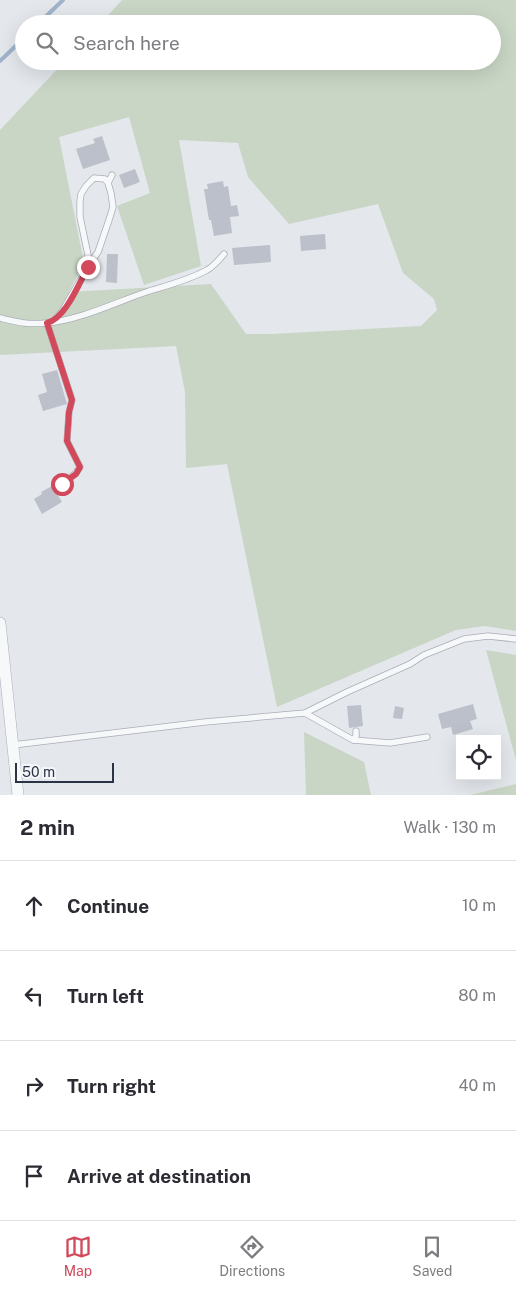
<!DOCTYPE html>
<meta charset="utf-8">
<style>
:root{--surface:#fff;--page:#f7f7f7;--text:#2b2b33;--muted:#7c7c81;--line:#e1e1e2;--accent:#d1495b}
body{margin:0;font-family:"Public Sans",sans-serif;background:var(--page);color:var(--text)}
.controls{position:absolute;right:15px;bottom:15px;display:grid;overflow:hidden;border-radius:0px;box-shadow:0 5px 20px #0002}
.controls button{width:45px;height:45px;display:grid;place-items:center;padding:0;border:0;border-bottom:1px solid var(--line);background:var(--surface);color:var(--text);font:25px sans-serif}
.scale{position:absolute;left:15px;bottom:12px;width:99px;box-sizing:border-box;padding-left:5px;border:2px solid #2b3445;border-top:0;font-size:14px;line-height:18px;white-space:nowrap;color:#2b3445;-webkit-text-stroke:4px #f4f6f9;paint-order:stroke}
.stop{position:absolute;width:15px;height:15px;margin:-11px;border:4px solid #d1495b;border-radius:50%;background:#fff}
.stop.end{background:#d1495b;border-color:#fff;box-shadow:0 1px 5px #0008}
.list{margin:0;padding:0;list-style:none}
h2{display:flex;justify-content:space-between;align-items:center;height:65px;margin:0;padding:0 20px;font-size:21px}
h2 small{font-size:16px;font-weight:400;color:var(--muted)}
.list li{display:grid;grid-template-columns:32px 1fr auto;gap:15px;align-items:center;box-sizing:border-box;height:90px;padding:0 20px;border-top:1px solid var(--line)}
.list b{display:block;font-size:19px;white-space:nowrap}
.list em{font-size:16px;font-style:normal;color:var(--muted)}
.icon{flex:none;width:28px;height:28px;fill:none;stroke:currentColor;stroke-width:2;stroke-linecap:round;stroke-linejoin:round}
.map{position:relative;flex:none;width:516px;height:795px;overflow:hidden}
.search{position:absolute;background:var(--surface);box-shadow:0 5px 20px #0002;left:15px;right:15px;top:15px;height:55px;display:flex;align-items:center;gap:12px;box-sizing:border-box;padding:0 18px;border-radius:28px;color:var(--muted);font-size:19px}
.sheet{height:425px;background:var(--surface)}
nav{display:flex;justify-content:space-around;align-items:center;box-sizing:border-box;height:70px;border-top:1px solid var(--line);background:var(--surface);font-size:14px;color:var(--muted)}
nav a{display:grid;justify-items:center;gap:2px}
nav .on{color:var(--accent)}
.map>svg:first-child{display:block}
.green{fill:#c9d6c5;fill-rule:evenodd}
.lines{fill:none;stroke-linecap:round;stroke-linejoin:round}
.stream{stroke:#9fb4cc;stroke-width:4}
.building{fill:#bbc0ca}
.service-casing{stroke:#a9aeb7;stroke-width:7}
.minor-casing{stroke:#a9aeb7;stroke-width:12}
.service{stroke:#f7f8fa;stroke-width:5.5}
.minor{stroke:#f7f8fa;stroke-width:11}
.route{stroke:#d1495b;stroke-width:6}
</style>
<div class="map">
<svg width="516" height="795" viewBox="0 0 516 795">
<rect width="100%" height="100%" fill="#e4e7ec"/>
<path class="green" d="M122,0H516V631L485,626L456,630L277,707L227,464L186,468L185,392L176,346L0,355V130L65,61H492V24H100ZM129,117L150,193L117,206L144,285L201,266L179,140L238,143L248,177L289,224L378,204L403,273L434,299L437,310L421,326L272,334H246L211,284L69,292L84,263L59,137Z
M486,650L516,655V760Z
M304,732L364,762L371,795H306Z
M516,784V795H470Z"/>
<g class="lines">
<path class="stream" d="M38,24L63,0
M0,61L24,38"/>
</g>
<path class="building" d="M102,136L110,160L83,169L76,149L95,143L93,139Z
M135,169L140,182L124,188L119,175Z
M223,181L224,187L228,186L231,206L237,205L239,216L230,217L232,233L214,236L211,220H209L204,189H208L207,184Z
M325,234L326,249L301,251L300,236Z
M270,245L271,262L234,265L232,248Z
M107,254H118L117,283L106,282Z
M57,370L67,404L43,411L38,395L47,392L42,374Z
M52,486L62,502L42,514L34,499L42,494L41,492Z
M473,704L477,719L470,721L473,729L453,735L451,727L442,729L438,714Z
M361,705L363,726L349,728L347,706Z
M395,706L404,708L402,719L393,718Z"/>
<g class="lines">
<defs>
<path id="service" d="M88,267V255L80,217V201L81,194L86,186L94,178L105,179L108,183
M0,318C17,322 28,325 46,323C81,320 116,302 149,291C169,285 189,280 207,270C213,267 219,260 224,254
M54,321L63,310L88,267L98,252L109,220L113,207L111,193L108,183L112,175
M47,323L72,400L69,412L67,441L80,467L76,473L62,484
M305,713L353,740L390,743L427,737
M353,740L356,736V731
M13,745L205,722L305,713L347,692L410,664L424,655L464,639L488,636L516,639"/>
<path id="minor" d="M0,623L18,795"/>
</defs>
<use href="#service" class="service-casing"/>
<use href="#minor" class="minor-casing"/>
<use href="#service" class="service"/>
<use href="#minor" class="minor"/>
</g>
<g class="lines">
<path class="route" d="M62,484L76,474L80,467L67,441L69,412L72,400L47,323C66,318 79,283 88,267"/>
</g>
</svg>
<div class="controls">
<button><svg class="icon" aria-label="locate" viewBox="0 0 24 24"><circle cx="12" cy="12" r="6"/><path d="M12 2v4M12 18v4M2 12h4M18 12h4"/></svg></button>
</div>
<div class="scale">50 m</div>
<div class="stop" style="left:62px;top:484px"></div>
<div class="stop end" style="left:88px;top:267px"></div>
<div class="search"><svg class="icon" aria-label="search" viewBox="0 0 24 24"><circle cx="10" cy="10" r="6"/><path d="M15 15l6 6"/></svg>Search here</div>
</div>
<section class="sheet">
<h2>2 min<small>Walk · 130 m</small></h2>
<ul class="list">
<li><svg class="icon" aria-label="ahead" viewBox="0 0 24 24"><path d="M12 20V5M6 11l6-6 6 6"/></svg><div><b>Continue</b></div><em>10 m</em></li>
<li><svg class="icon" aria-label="left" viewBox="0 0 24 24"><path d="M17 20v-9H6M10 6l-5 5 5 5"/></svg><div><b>Turn left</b></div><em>80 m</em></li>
<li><svg class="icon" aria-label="right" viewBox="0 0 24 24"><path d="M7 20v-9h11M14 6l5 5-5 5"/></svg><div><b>Turn right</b></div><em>40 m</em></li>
<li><svg class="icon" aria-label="arrive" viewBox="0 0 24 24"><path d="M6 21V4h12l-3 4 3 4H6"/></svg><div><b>Arrive at destination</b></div></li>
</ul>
</section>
<nav>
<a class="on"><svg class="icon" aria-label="map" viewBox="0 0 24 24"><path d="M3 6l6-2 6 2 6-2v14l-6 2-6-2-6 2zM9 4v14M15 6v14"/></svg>Map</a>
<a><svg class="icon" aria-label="directions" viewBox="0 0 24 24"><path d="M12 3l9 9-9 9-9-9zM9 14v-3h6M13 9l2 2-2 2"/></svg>Directions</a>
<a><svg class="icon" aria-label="saved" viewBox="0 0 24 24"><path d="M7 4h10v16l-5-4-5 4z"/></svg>Saved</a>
</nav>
